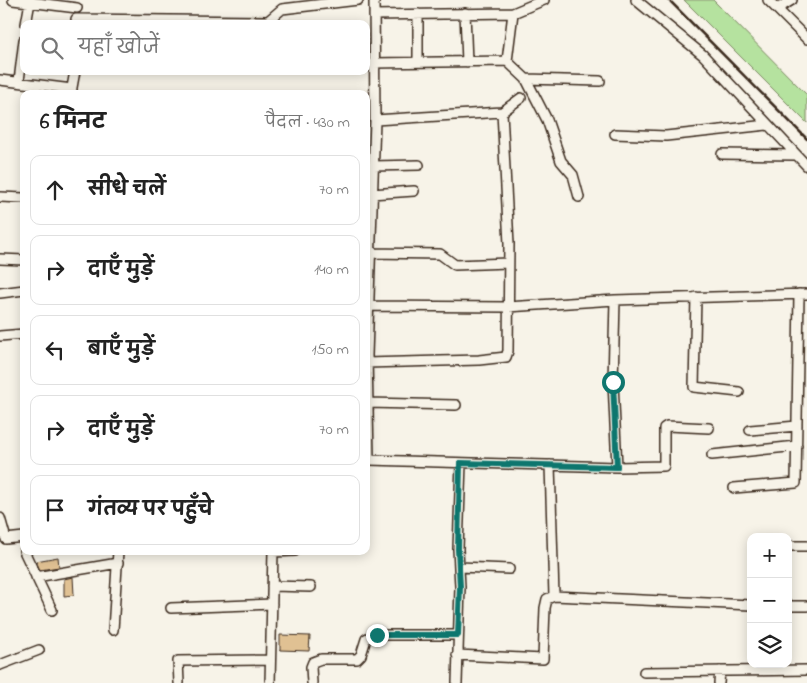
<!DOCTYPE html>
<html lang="hi">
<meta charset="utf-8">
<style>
:root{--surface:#fff;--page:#f6f6f6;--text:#222;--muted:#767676;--line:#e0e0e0}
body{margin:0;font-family:"Indie Flower","Playpen Sans Deva",sans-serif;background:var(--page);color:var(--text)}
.controls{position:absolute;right:15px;bottom:15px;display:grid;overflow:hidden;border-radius:10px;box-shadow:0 2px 12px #0003}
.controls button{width:45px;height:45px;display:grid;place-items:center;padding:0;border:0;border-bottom:1px solid var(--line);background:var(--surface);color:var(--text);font:25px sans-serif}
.stop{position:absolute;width:15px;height:15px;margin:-11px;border:4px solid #0f766e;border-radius:50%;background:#fff}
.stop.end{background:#0f766e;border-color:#fff;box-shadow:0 1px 5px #0008}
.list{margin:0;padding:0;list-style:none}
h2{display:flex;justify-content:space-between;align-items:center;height:65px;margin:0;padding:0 20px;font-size:21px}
h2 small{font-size:16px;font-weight:400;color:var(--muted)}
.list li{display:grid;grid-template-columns:32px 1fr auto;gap:15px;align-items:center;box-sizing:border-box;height:70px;margin:0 10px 10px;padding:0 10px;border:1px solid var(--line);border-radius:10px}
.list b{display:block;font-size:19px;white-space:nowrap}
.list em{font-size:16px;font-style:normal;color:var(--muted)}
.icon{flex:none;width:28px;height:28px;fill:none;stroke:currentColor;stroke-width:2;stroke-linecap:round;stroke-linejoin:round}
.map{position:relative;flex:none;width:807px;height:683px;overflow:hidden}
.search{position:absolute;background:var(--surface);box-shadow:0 2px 12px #0003;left:20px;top:20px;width:350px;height:55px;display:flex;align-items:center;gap:12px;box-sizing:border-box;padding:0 18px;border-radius:10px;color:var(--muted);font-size:19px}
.panel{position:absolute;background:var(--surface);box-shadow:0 2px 12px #0003;left:20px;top:90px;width:350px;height:465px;border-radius:10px}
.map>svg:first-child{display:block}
.green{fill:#b5e29f;stroke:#78865e}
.building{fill:#e0c193;stroke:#3b2a1e}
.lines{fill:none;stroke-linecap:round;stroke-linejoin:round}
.street-casing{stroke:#3b2a1e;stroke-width:12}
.street{stroke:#f7f3e8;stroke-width:9}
.rail{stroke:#3b2a1e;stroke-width:2.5}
.route{stroke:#0f766e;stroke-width:6}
</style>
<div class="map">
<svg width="807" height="683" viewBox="0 0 807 683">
<rect width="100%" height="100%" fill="#f7f3e8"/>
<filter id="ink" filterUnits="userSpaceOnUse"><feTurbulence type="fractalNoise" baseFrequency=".02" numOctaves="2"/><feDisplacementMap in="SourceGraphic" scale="10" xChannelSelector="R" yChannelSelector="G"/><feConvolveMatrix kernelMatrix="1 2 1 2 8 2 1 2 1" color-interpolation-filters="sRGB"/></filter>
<g filter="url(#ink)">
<path class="green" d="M684,0H713L807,95V123Z"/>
<path class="building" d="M58,557L59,567L40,570L36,561Z
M73,577L74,595L64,596V579Z
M280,635L310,636L309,651L280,650Z"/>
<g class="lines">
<defs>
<path id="street" d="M13,0L77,8
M636,0L703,55L807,166
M768,0L807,39
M777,9L792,0
M465,13L467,62
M418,14V62
M374,15L513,13
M76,19L268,21L282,9L358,0
M26,24L30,2
M507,61L513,13L544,0
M374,63L507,61L526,79L547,120L561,161L573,175L579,197
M526,79L600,81
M0,80L72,89
M19,81L24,40
M71,93L75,71
M375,120L502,112L521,98
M615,134L666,136L767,125
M722,154L795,155
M373,166L419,165
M371,194L414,191
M0,197L24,198
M370,253L440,254L455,265L508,263
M0,259L24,260
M0,293L24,290
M696,297L694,387L739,392
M366,306L507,307L615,300
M0,336L24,334
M366,363L479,360L506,357L508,351L509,244L502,112
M368,403L456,405
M750,430L797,426
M712,455L797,446
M366,460H369L367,355L375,120L374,0
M369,460L617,467L613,382L615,300L807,294
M550,465L554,596
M617,467L664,466V428L667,426L709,428
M734,488L796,483L799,294
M0,518L6,539L24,537
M788,546H807
M24,551L52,610
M273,552L295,551
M459,567L509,569
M36,577L118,563
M272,586L311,587
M788,606H807
M171,608L272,604
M113,630L118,551
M457,655L543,659L545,608L547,599L554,596L751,605
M0,665L39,650
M644,672L807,670
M179,683L178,661L270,660
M270,683L273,551
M312,683L311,667L313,662L321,659H357L361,655L366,639L373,635H458
M457,683L460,587L458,549L461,463
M719,683L720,671"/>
</defs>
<use href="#street" class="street-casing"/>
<use href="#street" class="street"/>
<path class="rail" d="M669,0L807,139"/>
</g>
</g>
<g class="lines" filter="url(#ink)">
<path class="route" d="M377,635H458L460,587L458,549L460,463L617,467L613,382"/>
</g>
</svg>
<div class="controls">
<button>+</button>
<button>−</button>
<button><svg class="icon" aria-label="layers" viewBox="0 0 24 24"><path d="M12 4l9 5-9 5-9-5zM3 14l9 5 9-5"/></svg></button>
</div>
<div class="stop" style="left:613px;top:382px"></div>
<div class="stop end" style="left:377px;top:635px"></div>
<div class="search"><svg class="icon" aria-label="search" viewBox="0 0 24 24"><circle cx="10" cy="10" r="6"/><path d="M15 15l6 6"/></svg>यहाँ खोजें</div>
<section class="panel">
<h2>6 मिनट<small>पैदल · 430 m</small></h2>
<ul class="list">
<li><svg class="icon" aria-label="ahead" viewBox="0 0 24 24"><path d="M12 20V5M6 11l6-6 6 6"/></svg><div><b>सीधे चलें</b></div><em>70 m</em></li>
<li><svg class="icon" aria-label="right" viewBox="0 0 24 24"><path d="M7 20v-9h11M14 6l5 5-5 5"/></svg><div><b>दाएँ मुड़ें</b></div><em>140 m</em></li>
<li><svg class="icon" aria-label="left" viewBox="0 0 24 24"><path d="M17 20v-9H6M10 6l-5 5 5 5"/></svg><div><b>बाएँ मुड़ें</b></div><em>150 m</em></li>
<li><svg class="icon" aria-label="right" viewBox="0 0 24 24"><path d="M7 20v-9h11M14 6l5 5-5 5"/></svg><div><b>दाएँ मुड़ें</b></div><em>70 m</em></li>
<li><svg class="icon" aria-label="arrive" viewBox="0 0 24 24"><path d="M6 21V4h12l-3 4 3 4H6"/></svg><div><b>गंतव्य पर पहुँचे</b></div></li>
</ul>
</section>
</div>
